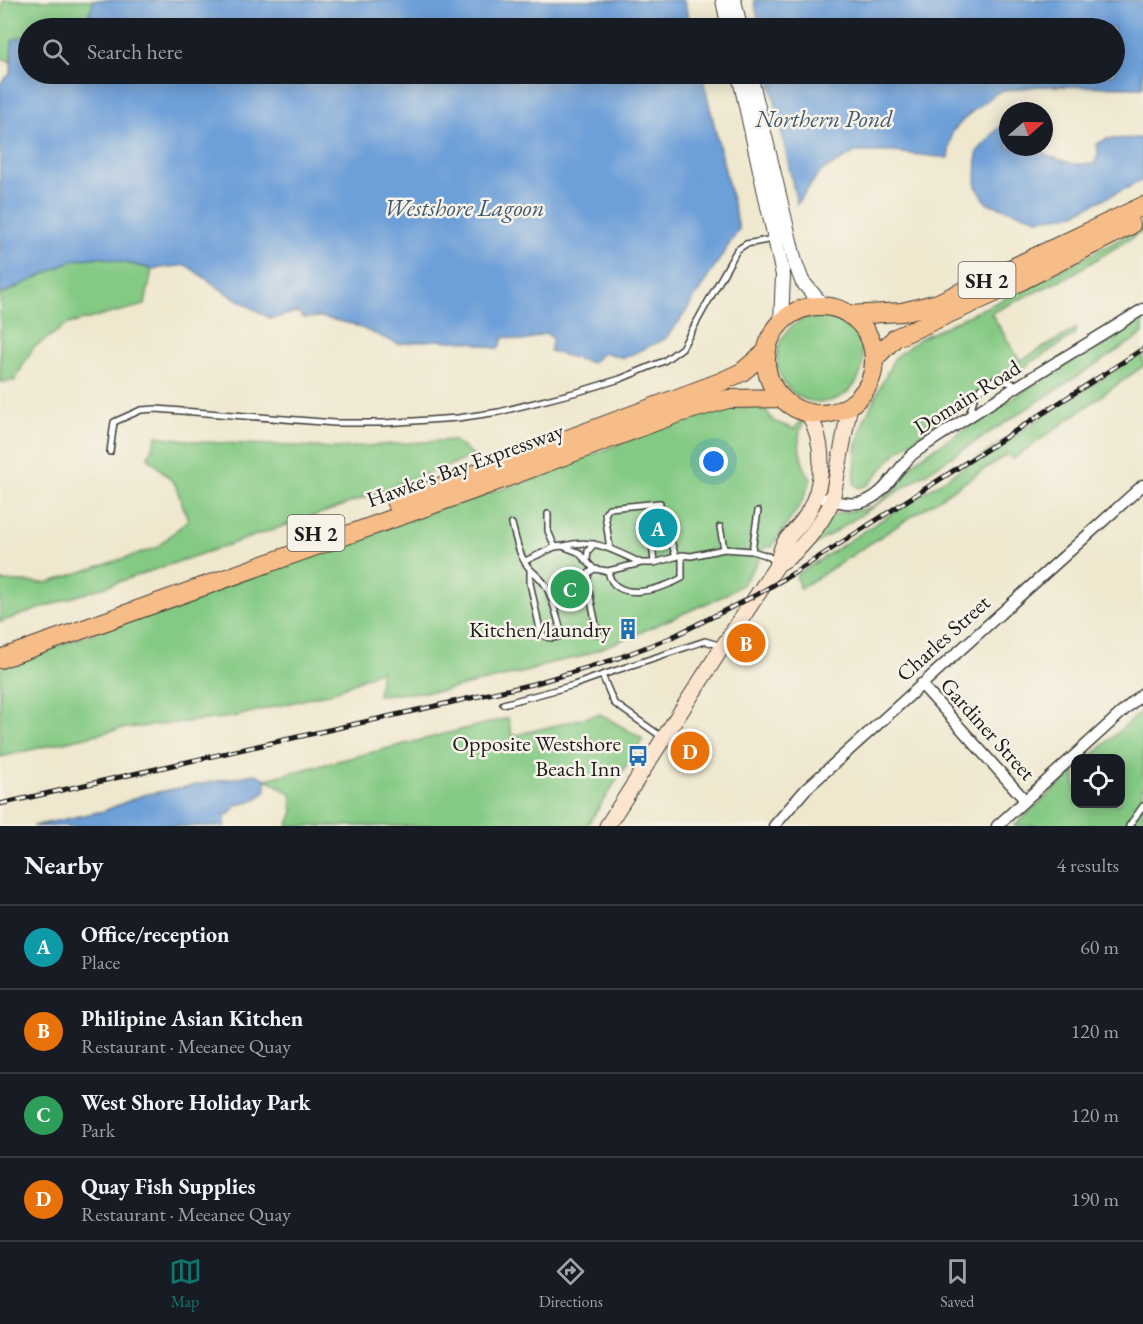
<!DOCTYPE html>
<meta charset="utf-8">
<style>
:root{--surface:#171b24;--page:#242831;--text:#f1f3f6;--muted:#9ea1a6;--line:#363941;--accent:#0f766e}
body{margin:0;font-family:"EB Garamond",serif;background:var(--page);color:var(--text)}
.controls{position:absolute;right:18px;bottom:18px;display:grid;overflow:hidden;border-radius:12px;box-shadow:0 3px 15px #0003}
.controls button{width:54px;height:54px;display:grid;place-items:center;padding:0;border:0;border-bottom:2px solid var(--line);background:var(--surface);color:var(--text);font:30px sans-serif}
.compass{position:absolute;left:999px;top:102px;width:54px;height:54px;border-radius:50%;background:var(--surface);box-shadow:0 3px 15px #0003;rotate:70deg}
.you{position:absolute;left:714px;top:462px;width:21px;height:21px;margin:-15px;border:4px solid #fff;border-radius:50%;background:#1a73e8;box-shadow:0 0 0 9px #1a73e833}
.badge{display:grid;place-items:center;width:39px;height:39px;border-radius:50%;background:var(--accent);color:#fff;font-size:20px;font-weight:700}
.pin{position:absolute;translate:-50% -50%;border:3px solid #fff;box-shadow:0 2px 6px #0006}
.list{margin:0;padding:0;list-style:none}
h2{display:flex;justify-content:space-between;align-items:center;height:78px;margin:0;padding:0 24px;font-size:26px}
h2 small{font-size:20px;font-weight:400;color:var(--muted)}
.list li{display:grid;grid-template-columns:39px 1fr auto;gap:18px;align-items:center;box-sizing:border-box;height:84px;padding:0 24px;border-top:2px solid var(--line)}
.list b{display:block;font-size:22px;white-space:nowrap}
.list p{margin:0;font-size:20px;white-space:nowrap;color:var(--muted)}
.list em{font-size:20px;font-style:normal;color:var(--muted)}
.icon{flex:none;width:33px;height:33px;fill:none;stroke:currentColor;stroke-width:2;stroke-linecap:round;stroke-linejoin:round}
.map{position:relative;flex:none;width:1143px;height:826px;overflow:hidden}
.search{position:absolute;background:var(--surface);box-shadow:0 3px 15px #0003;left:18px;right:18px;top:18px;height:66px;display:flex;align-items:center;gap:15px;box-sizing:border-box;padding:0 21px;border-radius:33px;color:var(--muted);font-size:22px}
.sheet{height:414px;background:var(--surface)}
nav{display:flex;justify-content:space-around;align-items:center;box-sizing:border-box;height:84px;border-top:2px solid var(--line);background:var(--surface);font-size:16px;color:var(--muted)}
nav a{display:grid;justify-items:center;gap:3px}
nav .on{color:var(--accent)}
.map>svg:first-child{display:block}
.green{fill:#85ca84;stroke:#507350;stroke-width:1.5}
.water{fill:#6d9fd8;stroke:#445e7a;stroke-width:1.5}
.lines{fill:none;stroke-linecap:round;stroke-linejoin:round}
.service-casing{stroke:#3c3b37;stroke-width:8}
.minor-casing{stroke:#3c3b37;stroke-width:13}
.tertiary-casing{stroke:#3c3b37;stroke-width:16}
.secondary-casing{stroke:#3c3b37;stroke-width:17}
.trunk-casing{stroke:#3c3b37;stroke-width:20}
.service{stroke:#fff;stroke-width:5}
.minor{stroke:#fff;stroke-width:10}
.tertiary{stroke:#fff;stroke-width:14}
.secondary{stroke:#fce5cf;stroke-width:15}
.trunk{stroke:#f7bd88;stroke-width:18}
.rail-casing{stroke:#1c1c1c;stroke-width:5}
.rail{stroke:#f7f3e8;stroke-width:3;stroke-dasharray:9;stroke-linecap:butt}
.labels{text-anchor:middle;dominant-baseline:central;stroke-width:5;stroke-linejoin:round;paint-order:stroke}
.shield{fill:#f7f3e8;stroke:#5e5c59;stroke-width:1.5}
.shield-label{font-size:21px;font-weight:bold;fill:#1c1c1c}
.street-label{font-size:22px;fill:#1c1c1c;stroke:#f7f3e8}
.poi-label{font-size:22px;fill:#1c1c1c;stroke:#f7f3e8;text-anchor:end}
.water-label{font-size:24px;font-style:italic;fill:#405771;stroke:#f7f3e8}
</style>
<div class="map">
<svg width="1143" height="826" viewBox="0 0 1143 826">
<rect width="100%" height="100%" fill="#f7f3e8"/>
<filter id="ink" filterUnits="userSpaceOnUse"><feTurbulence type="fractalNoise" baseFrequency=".0167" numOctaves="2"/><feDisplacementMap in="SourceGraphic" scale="12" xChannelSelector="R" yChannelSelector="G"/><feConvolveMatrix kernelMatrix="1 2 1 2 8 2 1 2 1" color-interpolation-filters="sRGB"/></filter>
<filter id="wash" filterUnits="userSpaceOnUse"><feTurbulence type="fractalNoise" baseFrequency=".008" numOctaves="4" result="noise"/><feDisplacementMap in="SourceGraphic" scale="24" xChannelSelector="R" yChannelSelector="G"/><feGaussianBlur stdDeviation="1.35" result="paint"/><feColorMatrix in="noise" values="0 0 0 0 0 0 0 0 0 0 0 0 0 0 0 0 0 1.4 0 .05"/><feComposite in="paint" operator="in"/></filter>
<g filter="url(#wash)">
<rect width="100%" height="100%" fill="#efe8cf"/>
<path class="green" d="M3,0H94L84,28H28V40L24,36L12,40L11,62L0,57V24Z
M1143,227V231L1069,276L991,313L1020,361L1076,329L1074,335L917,437L896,453L868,485L859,488L854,484L857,444L864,420L895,357L921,338L1027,288Z
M100,257L152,269L145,305L68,324L33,348L14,381L0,382V295L74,260Z
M1143,315V334L817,543L796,562L791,558C806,540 818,518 842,512C853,510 863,511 874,506C891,496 899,478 912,465C916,460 922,457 927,453Z
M777 359a43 43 0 1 1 86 0a43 43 0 1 1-86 0Z
M1143,352V366L1013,459L1008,454L800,589L796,575Z
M763,405L773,421L794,429L808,413C805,419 802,425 800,431C797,445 802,469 811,479L802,502L772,547H765L759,560L743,584L723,596L639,633L580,657L550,663L529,671L441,691L378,695L381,670L334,692L233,717L119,729L0,757V667L423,513L518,484L680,420L731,409Z
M157,436L202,442L336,448L453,440L474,456L331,510L0,622V581L47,583L156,548L188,520L175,484L148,457Z
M1143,710V826H1014L1075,771L1076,804H1120V758H1089Z
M600,714L643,739L587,826H287L293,812L291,794L267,779C264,799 255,802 236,805L231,813L225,815V826H33L104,811L143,795L255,774L266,779L508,718L512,736Z"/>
<path class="water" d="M94,0H684L691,28H84Z
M754,0H1143V87L1038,86L998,92L968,115L952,132L948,158L894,152H855L820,172L797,204L769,74H1114V28H760Z
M24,36L28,40V74H702L739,229L679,322L665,339L624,358L603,352L592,363L550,351L553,339L546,333L524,341L504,337L498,349L471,342L435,340L398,344L352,324L320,317L304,318L297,312L271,319L225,292L186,265L152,269L100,257L74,260L0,295V83L11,73L12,40Z
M1008,121V147H1041L1047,156L1074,164H1094L1098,154L1097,144L1107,139L1143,138V180L1071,215L1038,219L987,203L976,186L977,152L1001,125Z
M255,774L266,779V790C257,800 249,803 236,805L231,813L225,815V826H33L104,811L143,795Z"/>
</g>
<g filter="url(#ink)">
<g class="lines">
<defs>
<path id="service" d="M969,415L976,392L995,379L1019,385
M110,452L114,422L141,410L156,409L335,423H384L458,418L499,412L581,391L620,379L664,361L682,348L737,250L746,244L773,239
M548,514V531L555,547
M512,524C516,539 519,557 530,569C536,575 541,578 546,586C553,600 557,616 561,631L560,636C553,639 546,638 541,634L530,583V569
M720,527L724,549
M564,546C593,537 615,551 641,563
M610,549L605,514L609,508L660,503
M752,551L758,511
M587,560L588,551L594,544
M525,561L555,547L562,546L578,552L594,569L608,571L641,563H654L682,555L691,556L724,549L752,551L768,556L776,562
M654,563L652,542C660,538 663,537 671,541L676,557
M594,569L589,573L587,582L598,634
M608,571C614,605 663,589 682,578V555
M503,704L574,685L602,675
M662,737L614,703L602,675L705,641L722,646
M1129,826L1143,806"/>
<path id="minor" d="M815,496C831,500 852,508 868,500C890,490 898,464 917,451C990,401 1068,356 1143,309
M921,684L1025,800
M774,826L806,789L1143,485
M997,826L1143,693"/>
<path id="tertiary" d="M723,0L729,28
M734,0L740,28
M739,74L783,275L781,322
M750,74L795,262L802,281L823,306"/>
<path id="secondary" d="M778,564C800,553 822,523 832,501L850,405
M607,826L723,646L778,564C781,537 793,536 806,516C825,486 826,443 808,413"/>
<path id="trunk" d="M766 360a54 54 0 1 1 108 0a54 54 0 1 1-108 0Z
M849,315L902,312L938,303L1143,206
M874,359L895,338L1019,282L1131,225
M396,503L723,381L742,372L767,351
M0,659L473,490L676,414L728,399L782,398"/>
</defs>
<use href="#service" class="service-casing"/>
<use href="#minor" class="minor-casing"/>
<use href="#tertiary" class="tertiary-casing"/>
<use href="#secondary" class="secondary-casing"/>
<use href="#trunk" class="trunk-casing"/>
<use href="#service" class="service"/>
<use href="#minor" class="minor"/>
<use href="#tertiary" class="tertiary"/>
<use href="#secondary" class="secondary"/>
<use href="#trunk" class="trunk"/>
<defs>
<path id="rail" d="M0,804L533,684L613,660L670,638L756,595L794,573L1143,349"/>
</defs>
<use href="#rail" class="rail-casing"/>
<use href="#rail" class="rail"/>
</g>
</g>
<defs>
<symbol id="building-bare" viewBox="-9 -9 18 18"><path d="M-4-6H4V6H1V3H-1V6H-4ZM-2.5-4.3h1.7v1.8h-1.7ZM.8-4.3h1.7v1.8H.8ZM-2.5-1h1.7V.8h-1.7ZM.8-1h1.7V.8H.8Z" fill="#1f6fb2" stroke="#f7f3e8" stroke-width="2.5" paint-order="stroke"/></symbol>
<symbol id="bus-bare" viewBox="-9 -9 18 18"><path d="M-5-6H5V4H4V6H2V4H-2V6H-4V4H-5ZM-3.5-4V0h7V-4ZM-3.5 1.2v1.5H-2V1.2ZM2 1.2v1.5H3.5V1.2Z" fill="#1f6fb2" stroke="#f7f3e8" stroke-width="2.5" paint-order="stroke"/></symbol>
</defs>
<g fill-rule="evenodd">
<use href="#building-bare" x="613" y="614" width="30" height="30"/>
<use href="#bus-bare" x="623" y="741" width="30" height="30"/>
</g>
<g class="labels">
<g class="shield">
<rect x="958.5" y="262" width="57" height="36" rx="4.5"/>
<rect x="287.5" y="515" width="57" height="36" rx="4.5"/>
</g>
<g class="shield-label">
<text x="987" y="280">SH 2</text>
<text x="316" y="533">SH 2</text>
</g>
<g class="street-label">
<text transform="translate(967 397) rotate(-32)">Domain Road</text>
<text transform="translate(465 465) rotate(-20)">Hawke's Bay Expressway</text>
<text transform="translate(943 638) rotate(-42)">Charles Street</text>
<text transform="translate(988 729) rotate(48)">Gardiner Street</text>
</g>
<g class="poi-label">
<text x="611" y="629">Kitchen/laundry</text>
<text x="621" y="743">Opposite Westshore<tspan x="621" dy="25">Beach Inn</tspan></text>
</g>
<g class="water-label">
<text x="824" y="118">Northern Pond</text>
<text x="464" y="207">Westshore Lagoon</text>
</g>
</g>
</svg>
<div class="controls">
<button><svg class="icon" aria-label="locate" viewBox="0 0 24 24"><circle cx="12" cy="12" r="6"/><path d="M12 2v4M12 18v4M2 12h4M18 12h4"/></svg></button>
</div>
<svg class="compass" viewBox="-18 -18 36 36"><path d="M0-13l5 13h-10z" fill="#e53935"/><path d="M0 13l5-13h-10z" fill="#9ea1a6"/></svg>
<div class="you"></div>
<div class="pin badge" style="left:658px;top:528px;background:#0f9aa8">A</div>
<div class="pin badge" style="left:746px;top:643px;background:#e8710a">B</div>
<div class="pin badge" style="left:570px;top:589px;background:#2e9e5b">C</div>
<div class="pin badge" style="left:690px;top:751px;background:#e8710a">D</div>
<div class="search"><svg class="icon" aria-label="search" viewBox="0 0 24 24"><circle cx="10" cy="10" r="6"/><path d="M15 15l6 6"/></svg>Search here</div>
</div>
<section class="sheet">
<h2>Nearby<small>4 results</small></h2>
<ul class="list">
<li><span class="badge" style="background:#0f9aa8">A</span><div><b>Office/reception</b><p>Place</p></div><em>60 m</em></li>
<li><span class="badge" style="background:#e8710a">B</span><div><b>Philipine Asian Kitchen</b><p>Restaurant · Meeanee Quay</p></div><em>120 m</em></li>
<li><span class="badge" style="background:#2e9e5b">C</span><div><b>West Shore Holiday Park</b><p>Park</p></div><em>120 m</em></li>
<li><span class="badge" style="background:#e8710a">D</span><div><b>Quay Fish Supplies</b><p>Restaurant · Meeanee Quay</p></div><em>190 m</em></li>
</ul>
</section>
<nav>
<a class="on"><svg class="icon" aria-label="map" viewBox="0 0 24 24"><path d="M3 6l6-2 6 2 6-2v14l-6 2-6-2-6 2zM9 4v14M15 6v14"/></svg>Map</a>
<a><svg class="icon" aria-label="directions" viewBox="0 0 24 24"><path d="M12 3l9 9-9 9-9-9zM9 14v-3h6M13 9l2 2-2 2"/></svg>Directions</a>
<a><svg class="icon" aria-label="saved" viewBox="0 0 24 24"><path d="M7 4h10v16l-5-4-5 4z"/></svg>Saved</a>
</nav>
